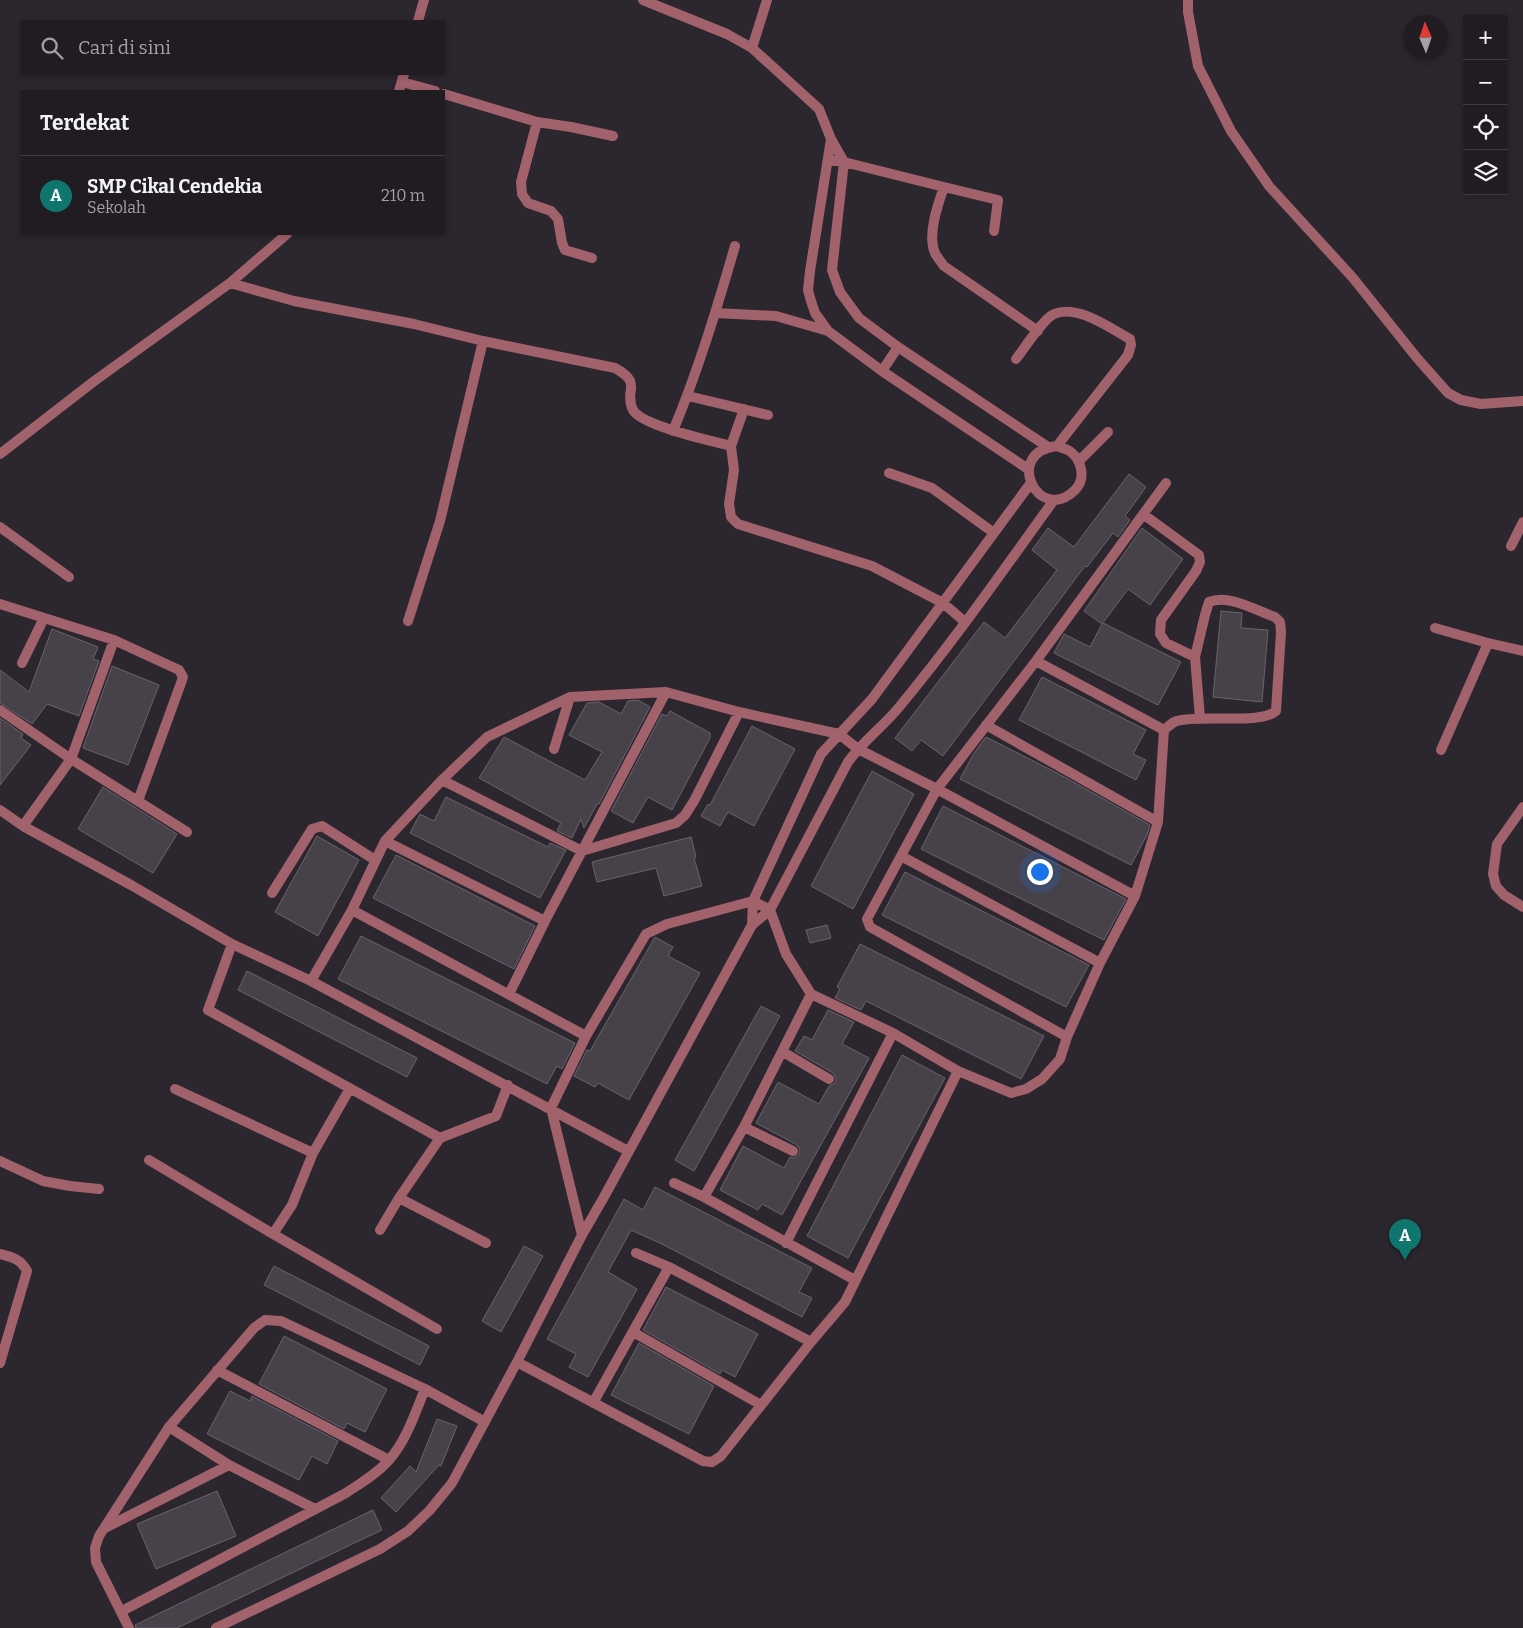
<!DOCTYPE html>
<html lang="id">
<meta charset="utf-8">
<style>
:root{--surface:#211c22;--page:#29252a;--text:#f1f3f6;--muted:#a2a1a5;--line:#3e3a40;--accent:#0f766e}
body{margin:0;font-family:Bitter,serif;background:var(--page);color:var(--text)}
.controls{position:absolute;right:15px;top:15px;display:grid;overflow:hidden;border-radius:0px;box-shadow:0 2px 8px #0003}
.controls button{width:45px;height:45px;display:grid;place-items:center;padding:0;border:0;border-bottom:1px solid var(--line);background:var(--surface);color:var(--text);font:25px sans-serif}
.compass{position:absolute;left:1403px;top:15px;width:45px;height:45px;border-radius:50%;background:var(--surface);box-shadow:0 2px 8px #0003;rotate:358deg}
.you{position:absolute;left:1039px;top:871px;width:18px;height:18px;margin:-12px;border:4px solid #fff;border-radius:50%;background:#1a73e8;box-shadow:0 0 0 8px #1a73e833}
.badge{display:grid;place-items:center;width:32px;height:32px;border-radius:50%;background:var(--accent);color:#fff;font-size:16px;font-weight:700}
.pin{position:absolute;translate:-50% -41px;filter:drop-shadow(0 1px 2px #0008)}
.pin::after{content:'';position:absolute;top:26px;width:18px;height:15px;background:inherit;clip-path:polygon(0 0,100% 0,50% 100%)}
.list{margin:0;padding:0;list-style:none}
h2{display:flex;justify-content:space-between;align-items:center;height:65px;margin:0;padding:0 20px;font-size:21px}
h2 small{font-size:16px;font-weight:400;color:var(--muted)}
.list li{display:grid;grid-template-columns:32px 1fr auto;gap:15px;align-items:center;box-sizing:border-box;height:80px;padding:0 20px;border-top:1px solid var(--line)}
.list b{display:block;font-size:19px;white-space:nowrap}
.list p{margin:0;font-size:16px;white-space:nowrap;color:var(--muted)}
.list em{font-size:16px;font-style:normal;color:var(--muted)}
.icon{flex:none;width:28px;height:28px;fill:none;stroke:currentColor;stroke-width:2;stroke-linecap:round;stroke-linejoin:round}
.map{position:relative;flex:none;width:1523px;height:1628px;overflow:hidden}
.search{position:absolute;background:var(--surface);box-shadow:0 2px 8px #0003;left:20px;top:20px;width:425px;height:55px;display:flex;align-items:center;gap:12px;box-sizing:border-box;padding:0 18px;border-radius:0px;color:var(--muted);font-size:19px}
.panel{position:absolute;background:var(--surface);box-shadow:0 2px 8px #0003;left:20px;top:90px;width:425px;height:145px;border-radius:0px}
.map>svg:first-child{display:block}
.building{fill:#47414a;stroke:#6a636d}
.lines{fill:none;stroke-linecap:round;stroke-linejoin:round}
.street{stroke:#a1626c;stroke-width:10}
</style>
<div class="map">
<svg width="1523" height="1628" viewBox="0 0 1523 1628">
<rect width="100%" height="100%" fill="#2c262e"/>
<path class="building" d="M1129,474L1146,487L1125,516L1130,520L1118,537L1113,533L1087,567L1085,566L943,756L921,740L912,751L895,738L984,622L1005,638L1057,570L1032,550L1048,528L1074,547Z
M1142,528L1183,559L1150,605L1128,589L1103,623L1181,662L1158,705L1054,653L1064,634L1090,647L1102,624L1084,611Z
M1221,611L1242,613L1241,628L1268,630L1262,702L1213,697Z
M52,629L98,647L93,659L99,661L79,716L47,704L32,724L0,703V670L29,692Z
M112,666L159,685L128,765L83,748Z
M1042,677L1146,730L1133,754L1146,760L1136,780L1019,720Z
M638,700L650,707L599,804H597L584,828L581,819L572,838L557,831L561,823L479,778L504,737L585,780L602,752L569,735L587,703L599,702L621,714L628,701Z
M670,711L710,733V738L672,810L648,797L633,823L611,811L662,714L667,716Z
M0,718L23,734L21,738L31,745L0,785Z
M752,726L795,749L754,826L728,812L720,826L701,816L708,804L710,805Z
M986,737L1059,774L1150,825L1147,835L1131,865L960,779L974,753Z
M872,771L914,794L853,909L811,886Z
M103,787L177,834L153,873L78,829Z
M446,797L548,847L550,843L566,850L540,898L410,833L420,814L434,821Z
M943,806L1126,899L1104,940L921,849Z
M317,836L359,860L318,936L275,912Z
M691,837L696,857L694,858L702,886L664,896L656,868L597,882L592,862Z
M396,855L535,926L514,969L373,898Z
M905,872L1089,965L1066,1007L882,915Z
M827,925L831,938L810,943L806,930Z
M361,936L575,1043L562,1069L557,1066L547,1084L338,979Z
M655,937L673,947L668,956L700,973L629,1100L598,1083L595,1087L574,1076L587,1050L590,1051Z
M860,944L1044,1036L1021,1079L866,1001L861,1010L835,998L840,989L837,987Z
M247,971L417,1058L407,1077L238,990Z
M761,1006L780,1016L694,1171L675,1160Z
M828,1010L854,1022L842,1044L869,1058L782,1215L762,1204L758,1210L720,1190L743,1146L784,1168L790,1157L794,1158L799,1154L800,1150L797,1145L756,1123L778,1082L819,1104L829,1086L835,1083L836,1079L833,1073L795,1051L804,1036L812,1040Z
M902,1055L945,1078L848,1258L807,1236Z
M655,1187L812,1268L799,1292L812,1298L802,1317L662,1244L631,1230L608,1272L637,1289L588,1377L569,1367L576,1354L547,1339L624,1199L643,1210Z
M524,1246L543,1256L501,1332L482,1321Z
M274,1266L429,1346L420,1365L264,1285Z
M666,1287L758,1334L735,1377L722,1370L720,1374L643,1330Z
M284,1336L387,1389L365,1432L347,1423L344,1429L259,1384Z
M639,1343L714,1386L689,1434L611,1395Z
M230,1391L250,1401L252,1396L338,1441L327,1464L312,1456L299,1480L207,1434Z
M437,1419L457,1426L441,1466L439,1465L396,1512L381,1498L410,1466L416,1472Z
M217,1491L236,1536L156,1569L137,1524Z
M373,1510L382,1530L369,1536L177,1628H136L135,1625Z"/>
<g class="lines">
<path class="street" d="M643,0L727,34L752,48L819,109L831,139L844,162L832,270L840,292L859,318L898,347L1048,447
M1188,0V12L1198,66L1231,131L1269,186L1353,278L1417,358L1448,393L1461,400L1481,404L1523,401
M418,21L424,0
M752,48L767,0
M402,82L435,91
M399,91L404,74
M444,94L537,122L571,127L613,136
M537,122L521,182L522,194L528,203L551,211L558,219L562,243L565,250L592,258
M831,139L810,271L808,290L811,301L815,313L828,331L882,371L1028,469
M828,160L844,162L944,187C938,204 927,235 935,253C937,257 941,262 944,266L1038,331
M944,187L998,200L994,231
M230,283L294,301L414,324L483,341L615,368C644,384 623,390 633,410C642,426 712,441 731,446
M716,313L776,316L828,331
M1016,359C1024,349 1043,319 1054,314C1077,304 1110,328 1130,339L1131,345L1128,355L1057,446C1002,452 1039,526 1075,490C1086,479 1082,461 1071,452C1068,449 1062,448 1057,446
M882,371L898,347
M688,396L768,415
M744,409L731,446L734,470L729,504L731,517L738,524L872,566L943,603L965,622
M673,431C698,371 717,308 735,246
M0,454L93,382L230,283L287,234
M1079,461L1108,432
M889,473L932,488L994,533
M1143,514L1199,555L1200,562L1196,571L1161,620L1160,634L1166,643L1195,657
M0,527L69,577
M1511,546L1523,522
M0,604L114,640L179,670L183,677L181,683L138,801
M408,621L440,521L483,341
M1435,628L1488,643
M1036,661L1164,730
M22,663L44,618
M0,710L71,759L187,832
M986,725L1158,822
M554,749L570,697
M1441,750L1488,643L1523,651
M442,780L582,851L676,823L685,815L694,801L739,712
M1523,807L1497,844L1493,874L1496,886L1504,895L1523,907
M0,810L23,826L131,885L232,944L311,981L628,1151
M23,826L71,759L114,640
M385,841L545,921
M901,856L1100,963
M272,893L312,829L322,826L375,860
M352,910L586,1036
M752,925L753,901L821,754L872,699L1030,484
M232,944L208,1010L440,1138L496,1116L508,1085
M311,981L352,910L385,841L442,780L487,737L570,697L666,692L739,712L839,734L858,749L937,789L1135,896
M509,994L545,921L666,692
M811,994L893,1033L958,1071L1011,1093L1026,1089L1042,1079L1060,1059L1067,1037L1100,963L1135,896L1158,822L1164,730C1168,727 1172,722 1177,721C1202,714 1260,725 1276,711L1281,632L1280,622L1275,617C1255,610 1229,594 1209,602L1205,615L1195,657L1200,718
M1067,1037L870,927L867,919L937,789L1036,661L1166,483
M783,1052L829,1079
M175,1089L313,1153
M349,1090L313,1153L292,1205L273,1234L437,1329
M744,1127L793,1151
M440,1138L399,1198L486,1243
M149,1160L273,1234
M0,1161L43,1181L70,1186L99,1189
M674,1183L704,1197L855,1280
M380,1230L399,1198
M582,1235L551,1108L586,1036L646,934L667,924L753,901L770,910L786,954L811,994L744,1127L704,1197
M786,1243L893,1033
M636,1253L669,1267L811,1342
M0,1254C12,1257 21,1259 27,1271L0,1363
M633,1332L761,1405
M517,1362L703,1461L712,1462L721,1456L811,1342L845,1302L958,1071
M217,1370L389,1460
M593,1403L669,1267
M169,1427L229,1465L315,1509
M105,1528L229,1465
M122,1611L346,1493C361,1483 378,1473 390,1459C407,1439 415,1413 425,1389
M129,1628L96,1562L95,1548L99,1536L169,1427L254,1328L265,1320L281,1321L425,1389L485,1422
M216,1628L380,1549L408,1531L430,1510L452,1483L517,1362L582,1235L604,1197L752,925L770,910L848,762C863,741 884,726 900,706C955,640 1004,569 1054,500"/>
</g>
</svg>
<div class="controls">
<button>+</button>
<button>−</button>
<button><svg class="icon" aria-label="locate" viewBox="0 0 24 24"><circle cx="12" cy="12" r="6"/><path d="M12 2v4M12 18v4M2 12h4M18 12h4"/></svg></button>
<button><svg class="icon" aria-label="layers" viewBox="0 0 24 24"><path d="M12 4l9 5-9 5-9-5zM3 14l9 5 9-5"/></svg></button>
</div>
<svg class="compass" viewBox="-18 -18 36 36"><path d="M0-13l5 13h-10z" fill="#e53935"/><path d="M0 13l5-13h-10z" fill="#a2a1a5"/></svg>
<div class="you"></div>
<div class="pin badge" style="left:1405px;top:1260px">A</div>
<div class="search"><svg class="icon" aria-label="search" viewBox="0 0 24 24"><circle cx="10" cy="10" r="6"/><path d="M15 15l6 6"/></svg>Cari di sini</div>
<section class="panel">
<h2>Terdekat<small></small></h2>
<ul class="list">
<li><span class="badge">A</span><div><b>SMP Cikal Cendekia</b><p>Sekolah</p></div><em>210 m</em></li>
</ul>
</section>
</div>
